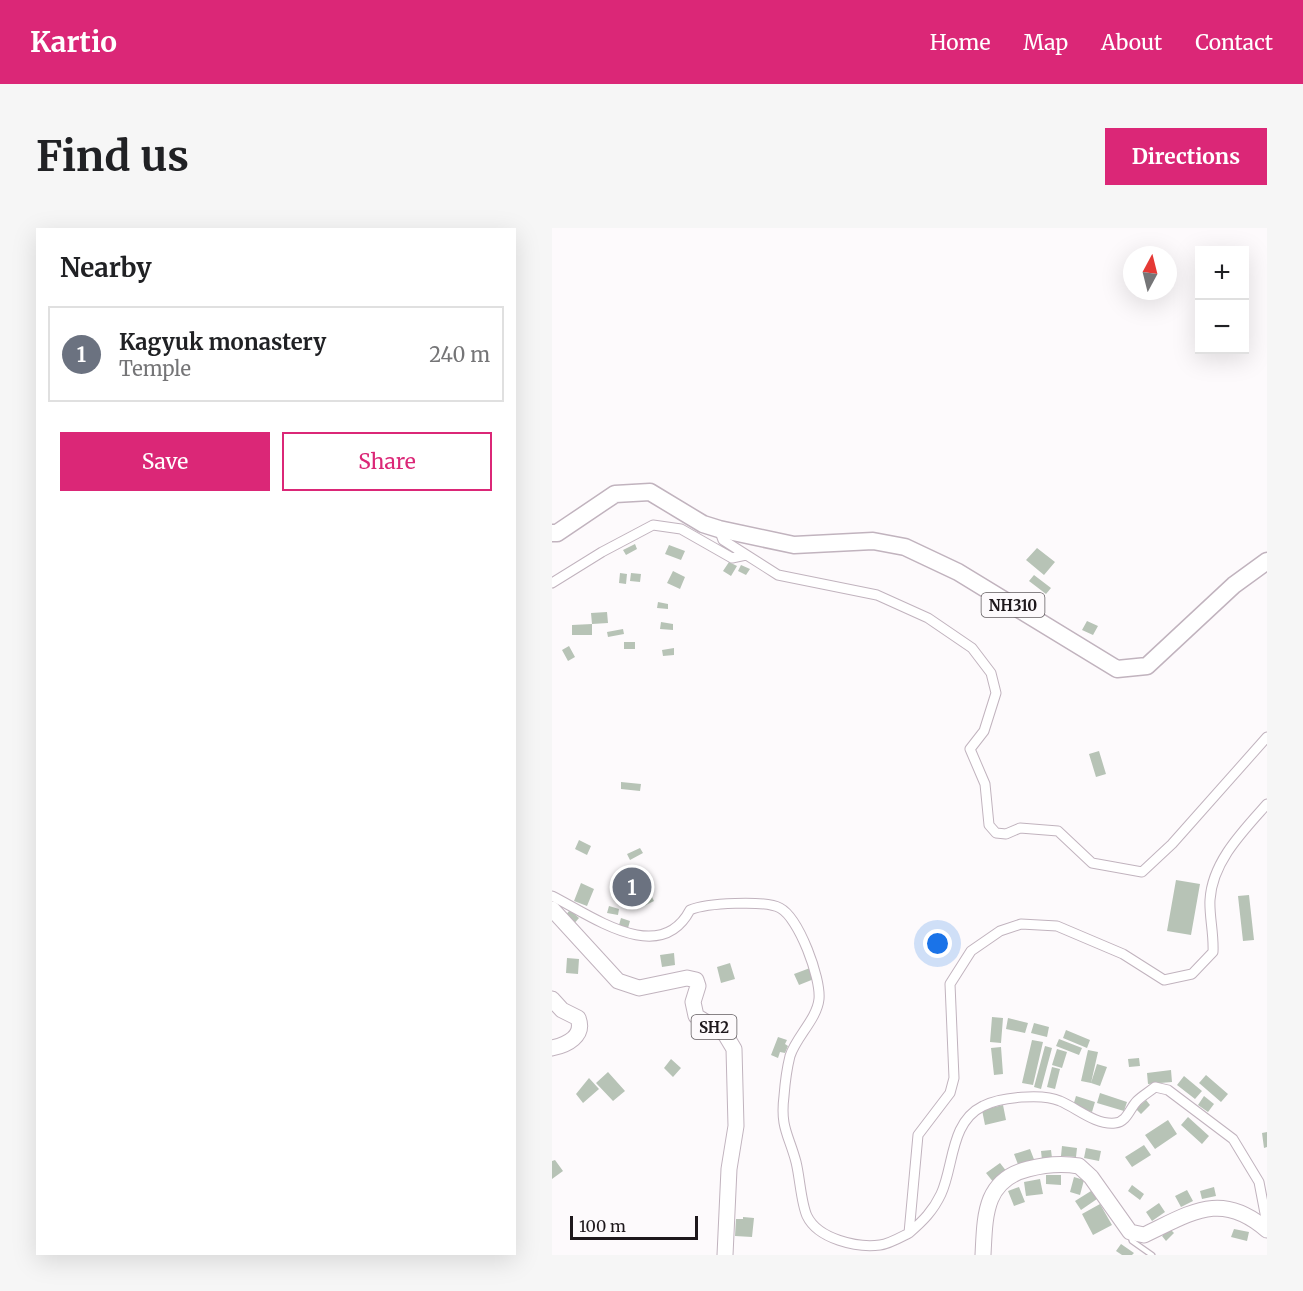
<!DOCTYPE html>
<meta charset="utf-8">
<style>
:root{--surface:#fff;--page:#f6f6f6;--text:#202124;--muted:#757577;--line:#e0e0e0;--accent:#db2777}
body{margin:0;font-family:Merriweather,serif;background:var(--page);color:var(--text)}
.controls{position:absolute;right:18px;top:18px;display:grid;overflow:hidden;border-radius:0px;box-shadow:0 6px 24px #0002}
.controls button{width:54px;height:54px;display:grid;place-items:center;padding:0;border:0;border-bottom:2px solid var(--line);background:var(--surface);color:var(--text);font:30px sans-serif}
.compass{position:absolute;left:571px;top:18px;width:54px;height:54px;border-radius:50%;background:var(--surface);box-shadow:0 6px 24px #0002;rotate:7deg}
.scale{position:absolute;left:18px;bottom:15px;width:128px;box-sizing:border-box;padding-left:6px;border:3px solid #1e181c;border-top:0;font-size:16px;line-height:21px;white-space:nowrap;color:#1e181c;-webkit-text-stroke:4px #fdfafc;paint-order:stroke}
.you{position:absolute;left:386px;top:716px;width:21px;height:21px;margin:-15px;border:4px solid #fff;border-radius:50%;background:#1a73e8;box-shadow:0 0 0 9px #1a73e833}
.badge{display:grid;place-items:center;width:39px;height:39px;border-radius:50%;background:var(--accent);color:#fff;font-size:20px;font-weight:700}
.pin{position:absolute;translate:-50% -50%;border:3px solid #fff;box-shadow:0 2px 6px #0006}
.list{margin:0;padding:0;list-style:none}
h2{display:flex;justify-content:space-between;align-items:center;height:78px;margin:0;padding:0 24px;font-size:26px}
h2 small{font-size:20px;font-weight:400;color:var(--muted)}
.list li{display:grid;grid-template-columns:39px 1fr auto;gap:18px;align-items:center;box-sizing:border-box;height:96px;margin:0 12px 12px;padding:0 12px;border:2px solid var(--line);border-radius:0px}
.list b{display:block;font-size:22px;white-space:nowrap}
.list p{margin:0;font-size:20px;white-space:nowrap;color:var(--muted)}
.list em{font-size:20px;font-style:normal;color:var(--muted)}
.actions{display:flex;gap:12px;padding:18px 24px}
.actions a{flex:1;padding:14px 0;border:2px solid var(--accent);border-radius:0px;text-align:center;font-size:21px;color:var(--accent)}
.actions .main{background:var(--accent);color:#fff}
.map{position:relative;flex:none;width:715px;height:1027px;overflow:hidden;border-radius:0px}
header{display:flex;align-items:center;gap:36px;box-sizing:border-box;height:84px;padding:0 30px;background:var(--accent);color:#fff}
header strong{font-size:28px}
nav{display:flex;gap:33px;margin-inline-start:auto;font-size:21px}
.intro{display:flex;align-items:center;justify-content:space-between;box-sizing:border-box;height:144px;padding:0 36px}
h1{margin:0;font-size:42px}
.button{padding:15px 27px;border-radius:0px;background:var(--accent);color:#fff;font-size:21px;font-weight:700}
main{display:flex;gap:36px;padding:0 36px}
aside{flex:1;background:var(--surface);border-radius:0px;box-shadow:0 6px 24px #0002}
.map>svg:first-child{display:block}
.building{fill:#b7c3b6}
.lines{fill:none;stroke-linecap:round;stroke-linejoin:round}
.service-casing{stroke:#c1b3be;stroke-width:7}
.minor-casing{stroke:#c1b3be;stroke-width:11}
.primary-casing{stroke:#c1b3be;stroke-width:17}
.trunk-casing{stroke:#c1b3be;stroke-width:19}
.service{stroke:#fff;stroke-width:4.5}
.minor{stroke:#fff;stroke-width:9}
.primary{stroke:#fff;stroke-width:15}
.trunk{stroke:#fff;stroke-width:16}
.labels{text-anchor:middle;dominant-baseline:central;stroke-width:6;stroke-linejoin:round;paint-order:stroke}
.shield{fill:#fdfafc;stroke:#615c5f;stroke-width:1.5}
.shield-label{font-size:15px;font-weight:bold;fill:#1e181c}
</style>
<header>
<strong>Kartio</strong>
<nav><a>Home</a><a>Map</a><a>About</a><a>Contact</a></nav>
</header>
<div class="intro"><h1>Find us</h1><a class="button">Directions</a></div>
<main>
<aside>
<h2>Nearby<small></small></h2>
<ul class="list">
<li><span class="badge" style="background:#6b7280">1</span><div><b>Kagyuk monastery</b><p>Temple</p></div><em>240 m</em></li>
</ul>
<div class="actions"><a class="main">Save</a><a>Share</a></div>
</aside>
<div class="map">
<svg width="715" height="1027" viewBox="0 0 715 1027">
<rect width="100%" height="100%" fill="#fdfafc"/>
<path class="building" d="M83,316L85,321L74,327L71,322Z
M117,317L133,323L129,332L113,326Z
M485,320L503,334L492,347L474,332Z
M177,334L185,338L179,348L171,343Z
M189,337L198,341L194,347L186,343Z
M121,343L133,349L128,361L115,355Z
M68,345L75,346L74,356L67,355Z
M79,345L89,346L88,354L78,353Z
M482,347L499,360L494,366L477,353Z
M106,374L116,376V381L105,380Z
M55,384L56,395L40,396L39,385Z
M535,393L546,398L541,407L530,402Z
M109,394L121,396V402L108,401Z
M40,396V407H20V397Z
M71,401L72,406L56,409L55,404Z
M72,414H83V421H72Z
M17,418L23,429L16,433L10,422Z
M122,420V427L111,428L110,422Z
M547,523L554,546L544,549L537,526Z
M69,554L89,556L88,563L69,561Z
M27,612L39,618L35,627L23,621Z
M88,620L91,625L78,632L75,626Z
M624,652L648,656L639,707L615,703Z
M29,655L42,661L35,678L22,673Z
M98,665L102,673L88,680L84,672Z
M697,667L702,712L691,713L686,668Z
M57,678L67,681L66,687L55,685Z
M18,682L27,690L20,698L11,690Z
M69,690L78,693L76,700L67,697Z
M122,725L123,737L110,739L108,727Z
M15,730L27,731L26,746L14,745Z
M178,735L183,751L169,755L165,739Z
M258,740L262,751L247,757L242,746Z
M440,789L451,790L449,815L438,814Z
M456,790L476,795L473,805L454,801Z
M482,795L497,799L495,809L479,805Z
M514,802L538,812L535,820L511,810Z
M226,809L235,812L233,816L236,818L233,825L228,824L226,830L219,827Z
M507,811L530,820L527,827L504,818Z
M480,812L491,814L481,857L470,855Z
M493,818L500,820L489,861L482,859Z
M449,819L451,846L442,847L439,820Z
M505,821L515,824L510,840L500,837Z
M536,822L546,824L539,855L529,853Z
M587,830L588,838L577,839L576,831Z
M119,831L129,840L121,849L112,840Z
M545,836L555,839L548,858L539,855Z
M500,839L508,841L503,861L495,859Z
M619,842L620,854L596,856L595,845Z
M56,844L73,863L61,873L44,855Z
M654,847L676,866L669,874L647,855Z
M632,848L650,863L643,871L625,857Z
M37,850L47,861L31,875L24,866Z
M548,865L575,874L572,883L545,875Z
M524,868L543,874L540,884L521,878Z
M652,868L662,876L656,884L646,877Z
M594,872L598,877L589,886L584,881Z
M451,877L454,892L433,897L430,882Z
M636,889L657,908L650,916L629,897Z
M616,892L625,906L603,921L593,907Z
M715,904V919L712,920L710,905Z
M592,917L599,927L580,939L573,929Z
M510,918L525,920L524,929L509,928Z
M534,920L549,923L547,933L532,930Z
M478,921L483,934L467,939L462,926Z
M499,922L500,930L490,932L489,923Z
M3,932L11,943L0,951V933Z
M448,935L455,944L442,955L434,945Z
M494,947H509V957L494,956Z
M522,949L532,952L528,967L518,964Z
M488,951L491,966L474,968L472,954Z
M580,957L592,966L588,972L576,963Z
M467,959L473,974L462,978L456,963Z
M662,959L664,968L650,971L648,963Z
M635,962L641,973L629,979L623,968Z
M539,963L545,971L529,982L523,973Z
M607,975L613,984L600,993L594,984Z
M548,976L560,997L541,1007L530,986Z
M191,989L202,990L200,1009L183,1008L184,991H191Z
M618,1001L622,1005L614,1013L610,1008Z
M682,1001L697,1004L695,1013L679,1009Z
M569,1016L582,1025L580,1027H570L564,1023Z"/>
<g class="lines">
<defs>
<path id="service" d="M578,1006L580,1013L600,1027"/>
<path id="minor" d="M167,301L171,312L226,347L325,367L376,390L420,420L439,445L444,465L432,503L418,521L433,556L437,597L444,605L454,606L468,600L506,603L540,635L590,644L620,616L715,509
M0,355L50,324L101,297L129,301L180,330L194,327
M0,668C40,688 108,739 138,682C154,675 213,672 228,680C247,690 269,750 267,771C265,791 244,809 238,828C235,840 233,855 232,868C228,900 237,907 244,934C248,950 249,975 255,988C266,1011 305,1020 328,1017C337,1016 349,1009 357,1005L366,907L398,865L402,850L398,756L419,723L448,703L469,696L505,698L571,726L612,752L640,746L661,724C662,706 657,687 658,672C660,634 691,603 715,576
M357,1005C371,993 381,983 389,966C402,938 398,894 431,878C448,869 491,865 508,873C525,880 543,897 563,895C575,894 578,880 585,873C590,868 597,864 603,859L616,862L681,911L707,954L715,996"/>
<path id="primary" d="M0,681L66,753L87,760L135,750L144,752L146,758L141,774L144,788L173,806L182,821L184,898L177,941L173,1027
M0,771L10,782L26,790C33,808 15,817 0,820
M431,1027C433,988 432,952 476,941C495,936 509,935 527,938L539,949L578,1004L592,1007C639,985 669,962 715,1002"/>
<path id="trunk" d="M0,305H5L63,266L98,264L151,296L167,301L242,317L321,313L353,319L406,344L565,441L595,438L682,357L715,333"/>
</defs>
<use href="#service" class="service-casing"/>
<use href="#minor" class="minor-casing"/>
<use href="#primary" class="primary-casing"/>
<use href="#trunk" class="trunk-casing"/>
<use href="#service" class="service"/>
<use href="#minor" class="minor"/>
<use href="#primary" class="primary"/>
<use href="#trunk" class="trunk"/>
</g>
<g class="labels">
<g class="shield">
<rect x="429.5" y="365" width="63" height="24" rx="4.5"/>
<rect x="139.5" y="787" width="45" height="24" rx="4.5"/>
</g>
<g class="shield-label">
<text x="461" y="377">NH310</text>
<text x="162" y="799">SH2</text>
</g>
</g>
</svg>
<div class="controls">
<button>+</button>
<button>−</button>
</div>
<svg class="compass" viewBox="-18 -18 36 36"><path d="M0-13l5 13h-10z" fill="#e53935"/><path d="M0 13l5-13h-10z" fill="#757577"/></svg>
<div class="scale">100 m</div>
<div class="you"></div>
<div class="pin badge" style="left:80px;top:659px;background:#6b7280">1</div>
</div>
</main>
